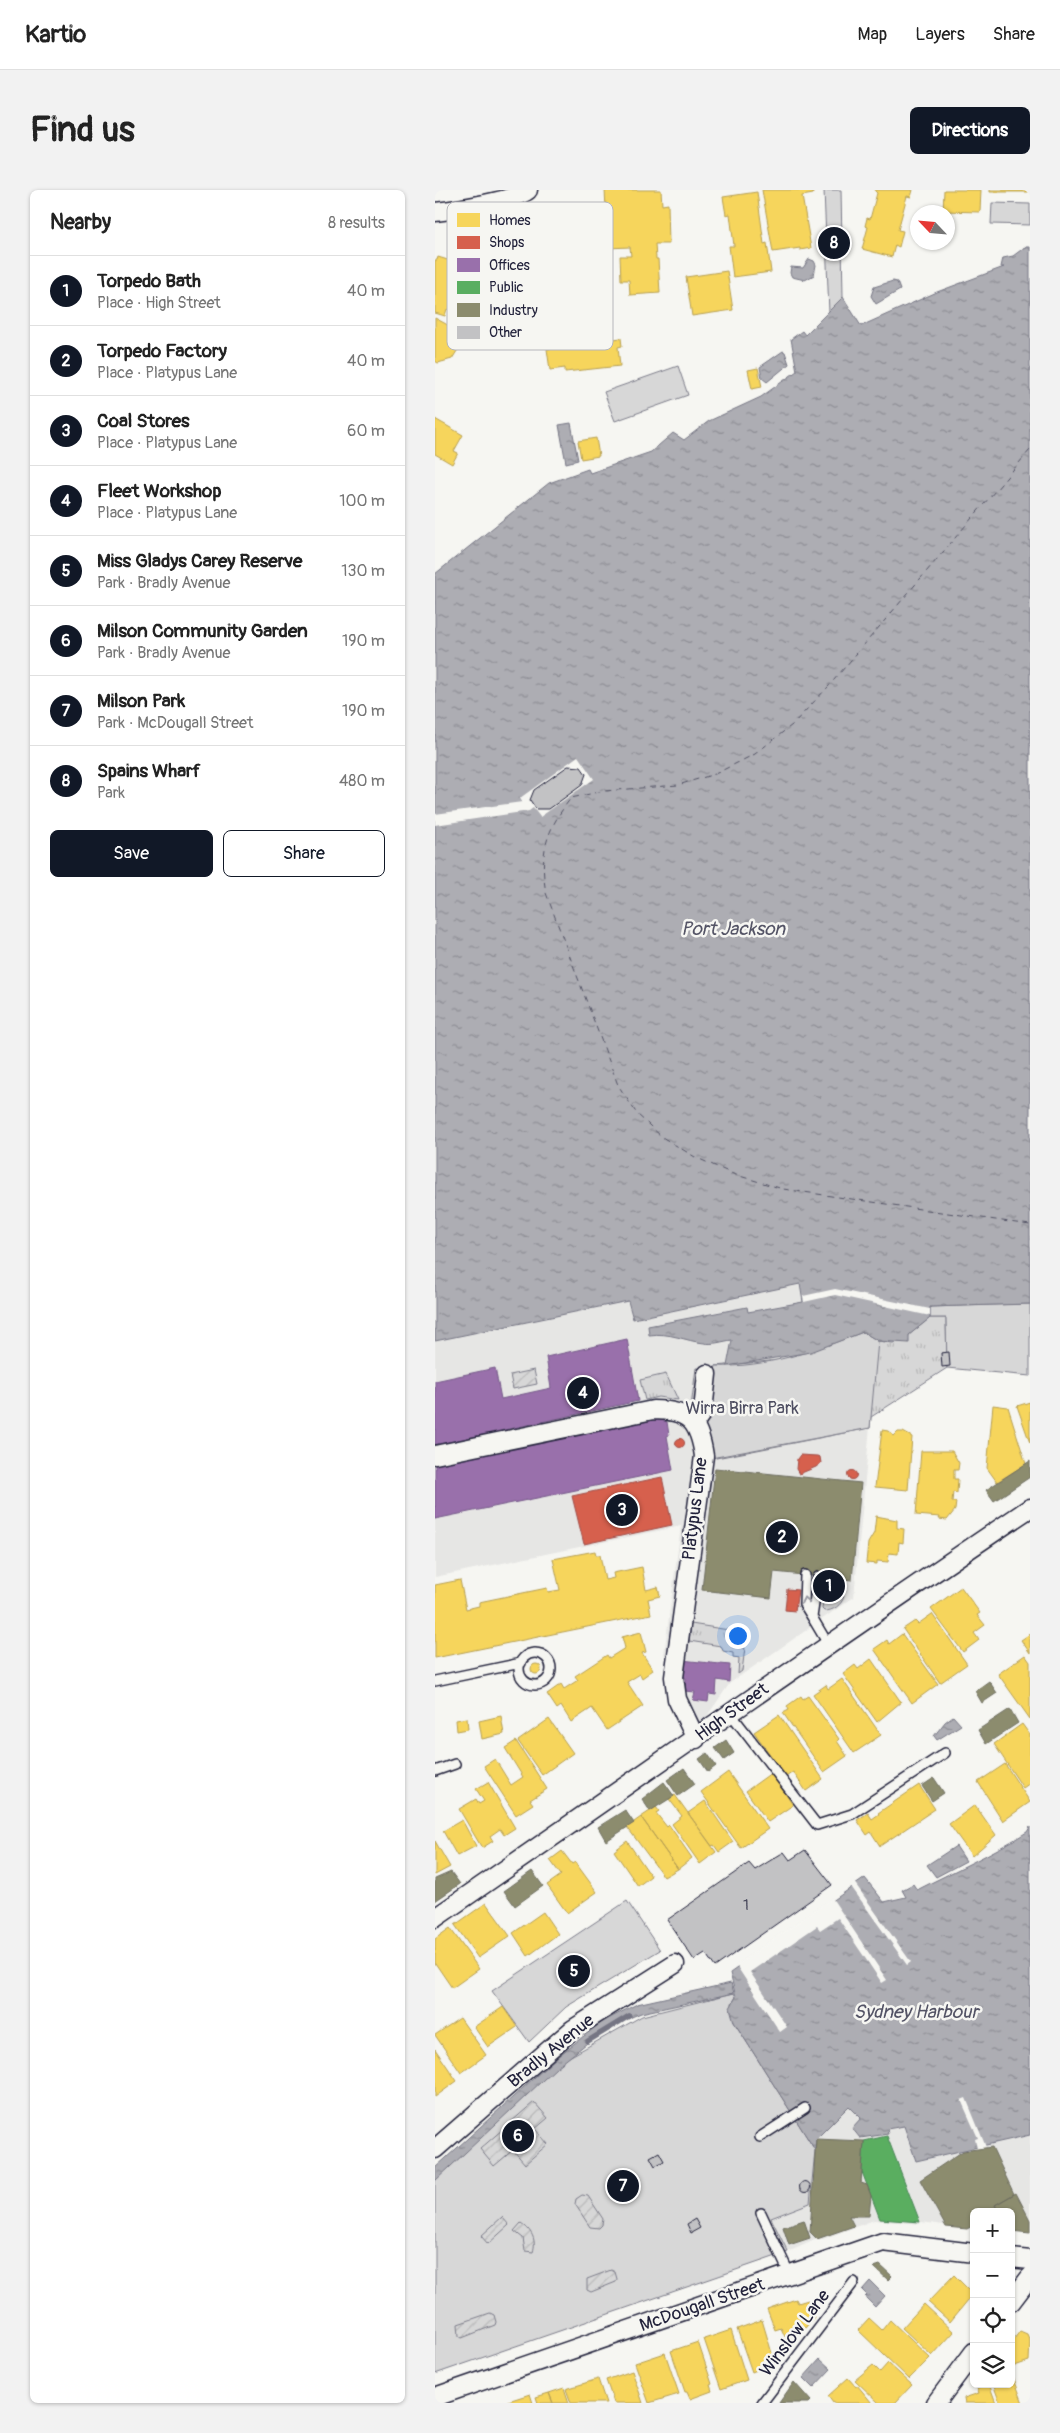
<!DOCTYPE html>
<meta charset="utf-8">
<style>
:root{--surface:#fff;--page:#f2f2f2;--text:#222;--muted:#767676;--line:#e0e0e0;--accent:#111827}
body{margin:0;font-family:Pangolin,sans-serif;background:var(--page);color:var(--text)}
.controls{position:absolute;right:15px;bottom:15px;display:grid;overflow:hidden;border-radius:8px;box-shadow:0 1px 4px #0004}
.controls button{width:45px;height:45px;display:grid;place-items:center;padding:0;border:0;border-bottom:1px solid var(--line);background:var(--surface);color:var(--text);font:25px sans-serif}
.compass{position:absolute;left:475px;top:15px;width:45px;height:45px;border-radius:50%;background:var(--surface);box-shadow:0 1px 4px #0004;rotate:296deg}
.you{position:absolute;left:302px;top:1445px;width:18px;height:18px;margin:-12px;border:4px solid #fff;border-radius:50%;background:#1a73e8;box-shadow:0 0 0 8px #1a73e833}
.badge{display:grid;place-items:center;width:32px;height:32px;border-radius:50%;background:var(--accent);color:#fff;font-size:16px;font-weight:700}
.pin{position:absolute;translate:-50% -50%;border:2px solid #fff;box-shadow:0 1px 5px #0006}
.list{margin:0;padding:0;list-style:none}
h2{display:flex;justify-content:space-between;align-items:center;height:65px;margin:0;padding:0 20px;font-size:21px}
h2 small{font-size:16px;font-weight:400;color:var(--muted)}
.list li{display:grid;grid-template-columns:32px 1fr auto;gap:15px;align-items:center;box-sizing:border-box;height:70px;padding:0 20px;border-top:1px solid var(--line)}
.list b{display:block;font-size:19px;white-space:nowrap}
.list p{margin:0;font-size:16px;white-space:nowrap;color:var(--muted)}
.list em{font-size:16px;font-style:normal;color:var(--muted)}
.actions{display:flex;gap:10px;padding:15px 20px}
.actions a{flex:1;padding:11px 0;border:1px solid var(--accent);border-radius:8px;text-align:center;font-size:18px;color:var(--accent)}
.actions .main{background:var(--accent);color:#fff}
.icon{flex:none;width:28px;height:28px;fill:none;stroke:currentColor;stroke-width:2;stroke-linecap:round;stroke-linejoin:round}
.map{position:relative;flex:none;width:595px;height:2213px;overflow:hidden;border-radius:8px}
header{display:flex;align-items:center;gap:30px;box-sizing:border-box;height:70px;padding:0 25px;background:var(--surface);border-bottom:1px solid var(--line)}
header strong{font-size:24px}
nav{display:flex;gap:28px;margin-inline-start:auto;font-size:18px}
.intro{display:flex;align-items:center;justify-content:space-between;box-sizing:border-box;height:120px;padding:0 30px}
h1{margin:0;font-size:35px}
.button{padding:12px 22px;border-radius:8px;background:var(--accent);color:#fff;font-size:18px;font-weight:700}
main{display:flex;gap:30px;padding:0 30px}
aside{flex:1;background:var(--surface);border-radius:8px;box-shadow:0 1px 4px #0004}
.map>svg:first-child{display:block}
.built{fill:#e6e6e4}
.grass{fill:url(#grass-tufts);stroke:#7c7c89}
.park{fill:#d7d7d7;stroke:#7c7c89}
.garden{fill:url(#garden-furrows);stroke:#7c7c89}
.water{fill:url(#water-ripples);stroke:#757583}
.pier{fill:#f6f6f2}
.homes{fill:#f6d55c;stroke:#b69f52}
.shops{fill:#d6604d;stroke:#a04d48}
.offices{fill:#9970ab;stroke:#755989}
.public{fill:#5aae61;stroke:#498456}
.industry{fill:#8c8c6e;stroke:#6c6c5f}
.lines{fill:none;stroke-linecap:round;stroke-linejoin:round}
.stream{stroke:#757583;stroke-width:5.5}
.ferry{stroke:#535365;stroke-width:1;stroke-dasharray:6 5;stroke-linecap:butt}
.building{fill:#c2c2c4;stroke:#22223b}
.lane-casing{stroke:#22223b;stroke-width:12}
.street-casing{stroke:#22223b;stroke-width:21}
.lane{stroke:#f6f6f2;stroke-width:9}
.street{stroke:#f6f6f2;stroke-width:18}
.oneway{stroke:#9797a0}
.labels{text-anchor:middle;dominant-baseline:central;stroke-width:5;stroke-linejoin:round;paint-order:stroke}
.number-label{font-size:15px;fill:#4a4a5d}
.park-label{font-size:18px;fill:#4f4f62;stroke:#f6f6f2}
.street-label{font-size:18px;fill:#22223b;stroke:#f6f6f2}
.water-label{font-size:19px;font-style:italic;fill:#535365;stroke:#f6f6f2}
.key{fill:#f6f6f2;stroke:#b6b6bb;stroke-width:1}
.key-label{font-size:14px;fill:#22223b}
</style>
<header>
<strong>Kartio</strong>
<nav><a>Map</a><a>Layers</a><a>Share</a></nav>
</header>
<div class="intro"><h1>Find us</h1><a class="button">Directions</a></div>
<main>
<aside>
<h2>Nearby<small>8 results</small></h2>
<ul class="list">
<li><span class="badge">1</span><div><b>Torpedo Bath</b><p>Place · High Street</p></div><em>40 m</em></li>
<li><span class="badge">2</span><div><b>Torpedo Factory</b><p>Place · Platypus Lane</p></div><em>40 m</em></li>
<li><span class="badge">3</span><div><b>Coal Stores</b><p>Place · Platypus Lane</p></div><em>60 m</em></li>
<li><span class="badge">4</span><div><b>Fleet Workshop</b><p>Place · Platypus Lane</p></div><em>100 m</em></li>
<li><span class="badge">5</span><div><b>Miss Gladys Carey Reserve</b><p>Park · Bradly Avenue</p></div><em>130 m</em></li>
<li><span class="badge">6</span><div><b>Milson Community Garden</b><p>Park · Bradly Avenue</p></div><em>190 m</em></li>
<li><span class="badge">7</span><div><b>Milson Park</b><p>Park · McDougall Street</p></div><em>190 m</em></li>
<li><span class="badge">8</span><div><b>Spains Wharf</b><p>Park</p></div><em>480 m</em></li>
</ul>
<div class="actions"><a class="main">Save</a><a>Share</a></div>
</aside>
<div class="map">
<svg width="595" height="2213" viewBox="0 0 595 2213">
<defs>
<pattern id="grass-tufts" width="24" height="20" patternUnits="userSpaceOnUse" patternTransform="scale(1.25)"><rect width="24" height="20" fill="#d7d7d7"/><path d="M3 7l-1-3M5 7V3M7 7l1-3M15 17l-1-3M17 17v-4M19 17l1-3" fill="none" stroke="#b8b8b9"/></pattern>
<pattern id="garden-furrows" width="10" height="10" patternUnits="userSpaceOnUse" patternTransform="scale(1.25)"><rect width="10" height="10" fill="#d7d7d7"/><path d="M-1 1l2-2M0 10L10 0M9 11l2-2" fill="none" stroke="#b8b8b9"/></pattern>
<pattern id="water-ripples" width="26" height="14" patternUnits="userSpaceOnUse" patternTransform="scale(1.25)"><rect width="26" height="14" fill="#adadb3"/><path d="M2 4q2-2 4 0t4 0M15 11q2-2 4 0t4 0" fill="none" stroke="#8c8c93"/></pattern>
</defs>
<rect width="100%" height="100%" fill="#f6f6f2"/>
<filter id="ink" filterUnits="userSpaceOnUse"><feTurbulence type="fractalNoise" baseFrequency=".02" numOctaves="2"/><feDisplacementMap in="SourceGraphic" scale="10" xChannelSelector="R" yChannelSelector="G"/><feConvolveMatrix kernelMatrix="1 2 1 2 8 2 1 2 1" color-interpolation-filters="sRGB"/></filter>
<g filter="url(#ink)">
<path class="built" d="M365,1093L369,1112L313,1122L311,1117L213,1137L215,1145H239L253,1150L272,1154L297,1150L292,1176L443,1151L419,1407L295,1493L270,1529L247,1544L242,1533L232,1486L235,1466L229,1465L246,1336L0,1387V1151L193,1110L198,1129Z
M414,1916L426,1929L453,1944L452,1939L469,1936L555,1953L595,1945V2043L576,2041V2022H539V2039L486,2032L485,2034L439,2030L385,2050L382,2049L353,2062L336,2028L375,2013L381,1949Z"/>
<path class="grass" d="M495,1128H511L512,1178L436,1227L435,1238L281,1268L391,1186L281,1176L411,1164L443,1151L458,1153L474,1145Z
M231,1184L243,1210L223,1207L210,1210L205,1190Z
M389,1404L409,1406C407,1415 398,1421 389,1421L387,1419Z
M256,1434L294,1440L298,1449L297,1457L310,1458L307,1481L303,1484L304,1468L298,1467V1463L288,1461L286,1456L254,1451Z"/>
<path class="park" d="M389,0H406L408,107L401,118L394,123Z
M557,13L595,14V35L556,34Z
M243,176L253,205L180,231L169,202Z
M586,1114H595V1186L512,1178L511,1128H495V1117Z
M428,1142L443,1151L435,1238L276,1268L266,1233L256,1217L261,1178L280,1180L281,1176C331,1178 382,1160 428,1142Z
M192,1711L225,1760L131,1817L94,1852L57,1801Z
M299,1803L301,1807L297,1813L299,1832L380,1960L375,2013L336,2028L353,2062L0,2184V1987L120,1875L207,1826Z"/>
<path class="garden" d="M99,1180L102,1194L78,1199L75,1185Z
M99,1912L113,1928L100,1939L113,1954L90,1974L78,1960L59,1976L45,1959Z
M147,2005L153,2006L168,2029L167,2035L164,2038L155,2037L140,2014L141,2009Z
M67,2027L74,2035L53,2054L46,2046Z
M86,2033C96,2040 102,2049 98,2062L90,2061L88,2048L79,2041Z
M176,2080L180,2082L182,2089L181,2092L156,2102L152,2100V2089Z
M55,2123L59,2125L61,2132L60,2135L27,2148L24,2146L23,2134Z"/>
<path class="water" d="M590,57H595V1114L495,1117V1128L474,1145V1153L443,1151L428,1142L376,1162L292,1176L297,1150C288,1151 278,1155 269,1153C250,1151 235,1142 214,1145L213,1136L312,1117L313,1122L368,1112L365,1094L198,1129L193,1111L0,1151V384L114,293L153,279L155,283L216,262L238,243L249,250L274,231L326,207L362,181L356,149L367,141L370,145L408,107L426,136L502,102L569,77H566L568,68L578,66Z
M374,69L379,71L381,75L379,85L370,90L357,87L355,83L356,77L368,78Z
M458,91L462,92L465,100L441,114L436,106L439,97Z
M348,161L350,162L354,174L332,192L327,188L325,177Z
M136,233L143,270L131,273L124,235Z
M518,1526L526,1535L502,1550L499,1546L510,1532Z
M595,1637V1945L481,1971L469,1936L452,1939L453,1944L425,1948L417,1938L426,1928L414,1916L381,1949L380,1960L299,1832L295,1818L301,1807L295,1783L430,1688L449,1712L471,1707L467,1700L478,1694L482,1700C519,1681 557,1664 592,1642Z
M521,1656L531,1671L501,1687L492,1675Z
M296,1793L299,1803L206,1823L171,1838L122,1877L0,1991V1978L122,1867L167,1832L202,1814Z
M435,2091L450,2106L440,2117L430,2107L432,2105L427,2100Z
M385,2169L396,2179L378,2198L368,2188Z"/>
<path class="pier" d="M143,566L159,589L105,627L98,618L94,621L0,635V624L87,612L85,608Z
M400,1099L495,1119V1126L400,1105L369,1112L368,1106Z
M419,1692L476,1772L472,1775L415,1695Z
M397,1708L452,1790L447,1793L403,1728L385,1740L382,1736L315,1782L352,1837L345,1842L301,1775Z
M531,1908L551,1957L542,1959L540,1949L543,1948L526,1910Z"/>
<path class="homes" d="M170,0H226L227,15L233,14L234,54H220L221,69H223L225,103L195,105L194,90H186L185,66H196L195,57L173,58Z
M327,0H377L378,4L367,6L376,58L365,60V58L338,62Z
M439,0H478L476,7L472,6L463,40L468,41L464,57L460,55L457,67L427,59L433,37L430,36L432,28L435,29L442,3Z
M509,0H546L545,22L508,21Z
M555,0H593V2H555Z
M322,2L329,54L332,53L336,82L298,87L294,56H299L295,24L291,25L288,7Z
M3,67L26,74L25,77L48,84L47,88L64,94L52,132L12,119L10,126L0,123V70H2Z
M292,81L298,120L257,126L251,87Z
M0,128L22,140L27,153L17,169L3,173L0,171Z
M146,131L148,153L186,148L187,156L183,157L185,176L130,182V178L115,180L112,159L129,157L127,134Z
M323,178L327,197L317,199L313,180Z
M0,229L28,245L19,261L23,263L17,274L0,264Z
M161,248L164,266L146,269L143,251Z
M595,1212V1253L582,1216Z
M558,1215L573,1217L591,1274L562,1292L552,1278Z
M447,1240L453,1241L459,1246L463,1242H468L477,1247L473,1300L440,1297Z
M486,1261H517L524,1273L523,1280H519V1289H523L522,1303L518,1302L517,1312H521L520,1320L512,1330L504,1329L505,1327L481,1325Z
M441,1326L462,1330V1338L469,1339L468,1353L464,1352L463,1364L454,1363L453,1372L442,1371V1374L431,1373L433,1353L439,1343Z
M160,1361L161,1365H165L170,1390L179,1388L178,1383L207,1377L211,1400L223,1397L225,1406L213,1409L216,1424L0,1468V1395L25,1390L31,1419L44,1416V1412L112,1398L113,1402L125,1400L118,1369Z
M526,1397L545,1423L542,1425L550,1435L539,1443L544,1450L528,1462L496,1419Z
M497,1424L532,1474L505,1493L468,1439L480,1431L483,1434Z
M206,1442L211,1462L207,1463L218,1480L207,1488L205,1484L192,1492L208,1516L172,1540L157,1518L136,1532L126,1516L122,1519L112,1504L126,1494L129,1499L143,1490L140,1486L172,1465L174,1468L190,1458L187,1447Z
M467,1444L503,1494L477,1513L439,1459L452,1450L454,1454Z
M595,1444V1463L586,1450Z
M590,1465L595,1472V1529L563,1484Z
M436,1469L466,1512L442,1532L408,1484L420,1475L423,1479Z
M96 1479a5 5 0 1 1 10 0a5 5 0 1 1-10 0Z
M407,1489L446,1545L419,1563L378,1504L391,1495L393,1499Z
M366,1506L368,1509L373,1506L404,1549L402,1551L412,1566L389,1582L348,1523L354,1520L352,1516Z
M344,1525L388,1589L371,1601L358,1582L351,1587L319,1542Z
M66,1526L69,1544L47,1549L44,1531Z
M32,1528L33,1539L22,1541L21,1530Z
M114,1529L138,1563L107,1585L83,1551Z
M587,1534L595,1545V1593L588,1598L559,1554Z
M81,1551L112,1599L95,1610L98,1614L81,1625L49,1576L60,1569L76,1595L88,1587L70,1558Z
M570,1574L595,1612L568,1631L543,1592Z
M293,1582L333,1639L306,1658L266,1602Z
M336,1583L358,1615L333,1632L311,1601Z
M53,1592L80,1638L69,1645L65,1639L55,1646L58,1651L47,1658L24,1619L41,1609L44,1614L49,1611L41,1599Z
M484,1595L500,1619L445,1656L436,1642L432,1645L422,1630L433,1623L437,1629L444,1624L443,1623Z
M240,1605L281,1662L265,1674L237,1634L247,1626L234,1609Z
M270,1611L298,1652L284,1662L279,1655L277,1656L253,1623Z
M540,1615L561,1645L537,1666L514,1634Z
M221,1617L224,1621L221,1623L232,1637L234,1635L257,1668L243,1679L206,1627Z
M206,1627L243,1679L229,1687L192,1637Z
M27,1630L41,1656L22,1666L8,1641Z
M0,1651L15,1677L0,1685Z
M192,1651L216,1686L203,1696L179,1661Z
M127,1661L137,1674L140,1672L162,1702L132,1723L112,1695L126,1685L115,1670Z
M51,1713L75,1746L43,1768L20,1735Z
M108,1722L123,1744L93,1766L78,1743Z
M15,1738L44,1779L17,1798L0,1773V1749Z
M68,1817L82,1837L53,1857L39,1837Z
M25,1828L51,1865L26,1883L0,1845Z
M0,1859L22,1891L0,1907Z
M519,2085L538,2104L515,2132L493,2112Z
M361,2109L363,2113L373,2110L379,2127L367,2142H363L364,2144L351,2149L346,2138L340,2140L332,2119Z
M489,2114L519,2142L497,2166L467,2138Z
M434,2128L447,2140L455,2130L495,2168L474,2189L423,2140Z
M327,2130L339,2170L330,2173L331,2176L317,2182L302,2139Z
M296,2140L312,2190L286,2199L269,2149Z
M585,2141L592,2144L595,2151L594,2171L577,2177L576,2153Z
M263,2152L277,2194L275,2195L277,2201L255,2209L252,2202H250L236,2161Z
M230,2163L244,2204L214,2213L200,2173Z
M453,2173L477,2195L460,2213H444L420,2190L438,2175L445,2182Z
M197,2181L208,2213H179L171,2190Z
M576,2181L588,2213H565L558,2194H576Z
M413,2188L421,2197L422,2195L437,2213H398L393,2206Z
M163,2189L171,2213H136L131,2199Z
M554,2194L561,2213H530L529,2208L544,2203L542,2198Z
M129,2198L134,2213H118L114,2203Z
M114,2203L118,2213H103L101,2207Z
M95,2204L98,2213H67Z"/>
<path class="shops" d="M240.5 1253a4.5 4.5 0 1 1 9 0a4.5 4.5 0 1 1-9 0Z
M365,1265L382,1266L385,1267L386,1273L381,1277L364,1284L361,1279L362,1269Z
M412.5 1285a4.5 4.5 0 1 1 9 0a4.5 4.5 0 1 1-9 0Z
M227,1287L237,1335L149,1354L137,1306Z
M352,1399L363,1400L360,1421L350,1420Z"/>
<path class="offices" d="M192,1149L203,1211L0,1255V1191L60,1178L66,1209L116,1198L111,1167Z
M223,1229L232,1232L234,1245L232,1246L238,1280L0,1329V1274Z
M246,1470L295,1475L294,1492L282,1490L281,1505L274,1504L273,1512L258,1510L260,1502L250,1501L251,1488L244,1487Z"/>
<path class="public" d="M452,1946L485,2032L445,2029L427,1982L429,1951Z"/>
<path class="industry" d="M595,1271V1287L559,1311L551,1300Z
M280,1278L426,1293L417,1390L339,1382L336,1408L267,1400Z
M554,1491L562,1503L547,1513L540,1501Z
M575,1519L583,1533L551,1554L543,1540Z
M291,1550L299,1563L289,1570L280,1558Z
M272,1563L281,1576L273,1582L264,1569Z
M249,1578L260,1594L243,1606L232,1590Z
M499,1588L509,1603L497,1611L487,1596Z
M229,1592L239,1606L215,1621L207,1609Z
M190,1620L199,1633L171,1651L163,1637Z
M97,1681L108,1696L80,1716L69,1701Z
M16,1682L25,1694L0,1711V1689Z
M381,1949L429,1951L426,1993L432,1995L436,2006L434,2026H414L419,2036L382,2049L375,2042Z
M557,1957L579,2004L560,2015L563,2021L561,2022H539V2035L532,2039L511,2037L485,1990L528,1961Z
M581,2003L595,2030V2043L576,2041V2022H564L560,2015Z
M369,2030L375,2048L354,2055L348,2037Z
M445,2075L457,2086L453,2090L439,2077Z
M359,2192L376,2211L374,2213H344Z"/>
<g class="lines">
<path class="stream" d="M153,1851L194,1826"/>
<path class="ferry" d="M595,260L393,497L357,535L320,564L280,584L243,595L169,601L136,608C111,640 104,663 111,703L183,895L202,924L227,947L260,967L298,984L348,999L595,1035"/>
</g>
<path class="building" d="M133,576L146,577L151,584L147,595L114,619H101L95,610L99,600Z
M514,1162L515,1176L507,1177L506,1163Z
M370,1660L397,1695L280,1777L270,1763L259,1770L232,1730L314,1673L320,1680L349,1662L355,1670Z
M224,1962L229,1971L220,1976L215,1967Z
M364.5 1997a5.5 5.5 0 1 1 11 0a5.5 5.5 0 1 1-11 0Z
M260,2029L265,2038L256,2043L252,2034Z"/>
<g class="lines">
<defs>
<path id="lane" d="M370,1385L369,1414L377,1427L383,1387
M377,1427L393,1454
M84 1479a16 16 0 1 1 32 0a16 16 0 1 1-32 0Z
M0,1491L86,1473
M296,1524L382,1635L417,1624L510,1563
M0,1581L20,1574
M325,1947L370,1918
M326,2023L355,2085
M327,2213L419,2092"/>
<path id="street" d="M0,22C18,20 82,10 93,0
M259,1234L268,1221L272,1184
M0,1265L218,1220C254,1220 264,1231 269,1266L239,1487L242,1509L261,1549
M0,1728C199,1591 395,1452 595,1318
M0,1959L138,1839L240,1774
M576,2068L595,2070
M576,2112L595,2087
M0,2207L448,2052L539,2063
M501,2213L539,2162"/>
</defs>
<use href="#lane" class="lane-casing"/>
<use href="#street" class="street-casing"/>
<use href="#lane" class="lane"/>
<use href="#street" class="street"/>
</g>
<defs><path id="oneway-chevron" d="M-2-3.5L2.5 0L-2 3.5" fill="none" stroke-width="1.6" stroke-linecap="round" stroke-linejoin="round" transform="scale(1.25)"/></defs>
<use class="oneway" href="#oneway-chevron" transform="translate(370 1410) rotate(-100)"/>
</g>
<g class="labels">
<g class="number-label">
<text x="311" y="1715">1</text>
</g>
<g class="park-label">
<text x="307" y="1218">Wirra Birra Park</text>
</g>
<g class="street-label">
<text transform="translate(260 1319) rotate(-83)">Platypus Lane</text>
<text transform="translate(297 1522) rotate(-36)">High Street</text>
<text transform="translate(116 1861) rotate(-39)">Bradly Avenue</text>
<text transform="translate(267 2115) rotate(-19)">McDougall Street</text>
<text transform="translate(360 2143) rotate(-53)">Winslow Lane</text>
</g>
<g class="water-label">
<text x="298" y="739">Port Jackson</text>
<text x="481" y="1822">Sydney Harbour</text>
</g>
</g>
<rect x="12" y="12" width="166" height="148" rx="8" class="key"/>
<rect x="22" y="23" width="23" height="14" fill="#f6d55c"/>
<rect x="22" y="46" width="23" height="13" fill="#d6604d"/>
<rect x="22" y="68" width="23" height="14" fill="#9970ab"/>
<rect x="22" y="91" width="23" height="13" fill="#5aae61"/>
<rect x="22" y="113" width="23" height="14" fill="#8c8c6e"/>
<rect x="22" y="136" width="23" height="13" fill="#c2c2c4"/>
<g class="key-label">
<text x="54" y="35">Homes</text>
<text x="54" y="57">Shops</text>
<text x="54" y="80">Offices</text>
<text x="54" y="102">Public</text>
<text x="54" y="125">Industry</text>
<text x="54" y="147">Other</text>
</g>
</svg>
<div class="controls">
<button>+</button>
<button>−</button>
<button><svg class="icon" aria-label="locate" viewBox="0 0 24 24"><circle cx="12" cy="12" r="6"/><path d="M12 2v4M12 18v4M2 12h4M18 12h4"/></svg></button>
<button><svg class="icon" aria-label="layers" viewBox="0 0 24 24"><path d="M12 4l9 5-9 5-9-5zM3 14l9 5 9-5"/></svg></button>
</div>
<svg class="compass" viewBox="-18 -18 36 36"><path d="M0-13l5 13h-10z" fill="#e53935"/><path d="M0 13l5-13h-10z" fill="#767676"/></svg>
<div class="you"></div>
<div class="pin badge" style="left:394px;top:1396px">1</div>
<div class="pin badge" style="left:347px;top:1347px">2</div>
<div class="pin badge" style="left:187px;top:1320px">3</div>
<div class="pin badge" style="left:148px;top:1203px">4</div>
<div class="pin badge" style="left:139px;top:1781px">5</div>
<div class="pin badge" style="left:83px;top:1946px">6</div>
<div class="pin badge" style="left:188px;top:1996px">7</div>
<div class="pin badge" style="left:399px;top:53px">8</div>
</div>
</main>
